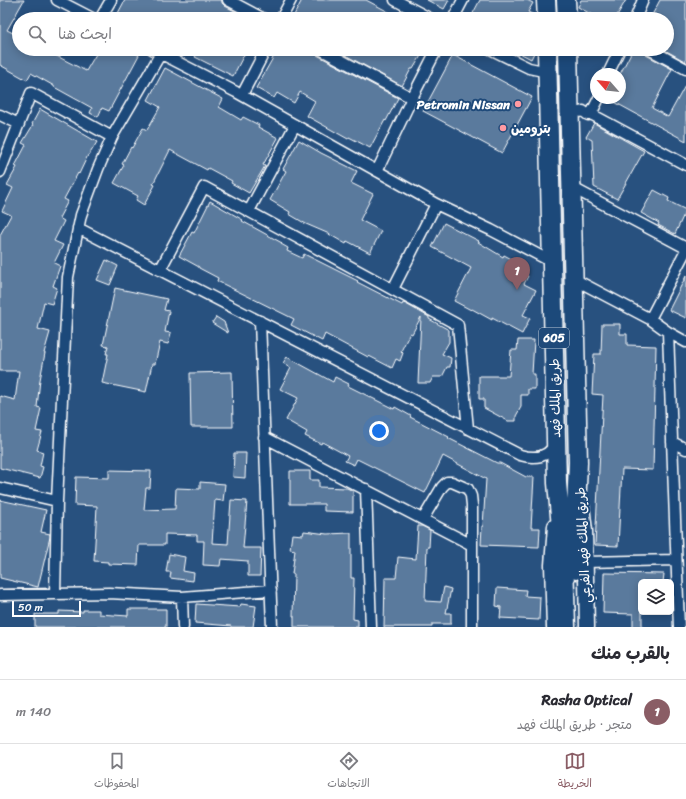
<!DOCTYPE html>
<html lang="ar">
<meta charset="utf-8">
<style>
:root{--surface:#fff;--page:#f7f7f7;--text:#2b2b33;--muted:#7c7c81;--line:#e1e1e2;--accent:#8a5d65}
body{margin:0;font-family:Sriracha,"Playpen Sans Arabic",sans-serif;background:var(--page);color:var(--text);direction:rtl}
.controls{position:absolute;right:12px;bottom:12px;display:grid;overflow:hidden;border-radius:6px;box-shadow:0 2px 10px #0003}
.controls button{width:36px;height:36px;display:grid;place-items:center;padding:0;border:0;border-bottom:1px solid var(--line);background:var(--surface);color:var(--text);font:20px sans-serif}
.compass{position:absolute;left:590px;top:68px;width:36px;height:36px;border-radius:50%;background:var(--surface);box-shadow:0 2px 10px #0003;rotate:298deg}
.scale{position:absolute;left:12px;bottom:10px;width:69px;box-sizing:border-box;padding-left:4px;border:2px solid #fff;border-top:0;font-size:11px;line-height:14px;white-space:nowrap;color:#fff;-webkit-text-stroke:3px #1f4a7a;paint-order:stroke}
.you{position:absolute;left:379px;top:431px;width:14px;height:14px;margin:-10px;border:3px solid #fff;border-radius:50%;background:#1a73e8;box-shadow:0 0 0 6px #1a73e833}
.badge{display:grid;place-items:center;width:26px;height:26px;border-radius:50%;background:var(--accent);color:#fff;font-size:13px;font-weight:700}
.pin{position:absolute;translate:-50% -33px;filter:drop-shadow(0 1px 2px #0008)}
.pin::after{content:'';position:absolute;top:21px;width:14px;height:12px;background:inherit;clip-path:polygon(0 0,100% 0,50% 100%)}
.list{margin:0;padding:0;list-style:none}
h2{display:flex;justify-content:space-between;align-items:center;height:52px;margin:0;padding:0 16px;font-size:17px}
h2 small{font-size:13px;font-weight:400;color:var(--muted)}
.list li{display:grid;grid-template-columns:26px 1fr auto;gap:12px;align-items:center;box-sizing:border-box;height:64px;padding:0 16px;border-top:1px solid var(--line)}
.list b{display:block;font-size:15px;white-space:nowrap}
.list p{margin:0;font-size:13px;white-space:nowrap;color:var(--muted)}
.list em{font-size:13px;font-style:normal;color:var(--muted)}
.icon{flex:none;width:22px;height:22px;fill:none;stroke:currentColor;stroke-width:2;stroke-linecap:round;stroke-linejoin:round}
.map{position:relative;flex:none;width:686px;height:627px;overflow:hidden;direction:ltr}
.search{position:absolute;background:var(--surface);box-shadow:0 2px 10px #0003;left:12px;right:12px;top:12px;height:44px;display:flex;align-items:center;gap:10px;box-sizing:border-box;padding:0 14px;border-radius:22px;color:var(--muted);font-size:15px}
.sheet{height:116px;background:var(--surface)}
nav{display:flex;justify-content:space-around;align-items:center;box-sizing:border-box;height:56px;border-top:1px solid var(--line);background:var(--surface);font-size:11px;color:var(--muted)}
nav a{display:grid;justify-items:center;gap:2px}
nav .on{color:var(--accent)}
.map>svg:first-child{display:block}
.building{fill:#5a7a9d;stroke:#fff}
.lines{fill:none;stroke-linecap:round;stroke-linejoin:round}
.street-casing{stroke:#fff;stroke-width:13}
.secondary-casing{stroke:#fff;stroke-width:17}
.highway-casing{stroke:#fff;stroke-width:21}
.street{stroke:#1f4a7a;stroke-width:10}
.secondary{stroke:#1f4a7a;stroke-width:14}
.highway{stroke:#1f4a7a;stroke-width:18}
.poi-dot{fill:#ff9aa2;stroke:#1f4a7a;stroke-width:1.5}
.labels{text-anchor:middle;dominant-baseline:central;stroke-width:4;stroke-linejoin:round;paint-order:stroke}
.shield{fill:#1f4a7a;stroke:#bcc9d7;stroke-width:1}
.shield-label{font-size:12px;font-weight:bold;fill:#fff}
.poi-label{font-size:13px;font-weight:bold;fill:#fff;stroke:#1f4a7a;text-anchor:end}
.street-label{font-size:13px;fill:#fff;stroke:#1f4a7a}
</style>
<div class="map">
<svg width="686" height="627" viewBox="0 0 686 627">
<rect width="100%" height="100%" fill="#28517f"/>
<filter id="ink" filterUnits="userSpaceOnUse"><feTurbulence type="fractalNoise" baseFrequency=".025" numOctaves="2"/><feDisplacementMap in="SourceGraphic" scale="8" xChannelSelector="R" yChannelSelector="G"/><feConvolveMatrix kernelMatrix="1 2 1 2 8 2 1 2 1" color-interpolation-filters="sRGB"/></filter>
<g filter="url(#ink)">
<path class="building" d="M0,0H24L7,30L19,36V49H43L86,71L99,49H127L139,55L109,111L102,108L98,117L90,113L92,108L54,87V86L31,73L27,80L0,65Z
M125,0H222V3L225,6L250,19H125L117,15Z
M302,0H366L402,19H292Z
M427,0H449L444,9Z
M480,0H527L533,3L528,12L536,16V19H470Z
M581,0H626L615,19H600L578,7Z
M660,0H686V62L663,49H667V19H655L651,17Z
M184,49H247L233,76L195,57L196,55Z
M278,49H314V52L317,55L398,98L386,121L385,120L370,148L349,137L348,139L307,116L315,101L300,92L294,103L277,93L274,98L256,88Z
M334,49H425L413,69H411L402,86Z
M512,49H536L531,59Z
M633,49H643V52L646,55L672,69L652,108L668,117L686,84V141L607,98H620V74Z
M453,55L532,97L502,153L423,111Z
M165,68L223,99L219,107L241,120L243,117L259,125L258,127L278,138L263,165L265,166L249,193L231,183L232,181L208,168L207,170L170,150L153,184L155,185L144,205L136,200L138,196L114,183L124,165L122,164L131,147L132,148L143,128L147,130L160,107L148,100Z
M40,109L97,142L89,155H88L79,174L78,173L64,199L68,201L59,218L64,221L54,241L63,245L54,263L60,266L53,286L57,288L52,304L44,302L38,329L50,332L44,353H45L40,380L37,407L41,408L36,431L42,432L37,450L43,452L40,466L43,467L40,478L0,468V396L15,400L19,371H0V235L11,215L2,211L13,188L7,185L17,167L15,166L26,145L22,143L33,125L32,124Z
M594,123L644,151L617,199L594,187L592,140L586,137Z
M299,140L321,153L357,171L351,183L373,194L360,220L381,231L370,253L347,241L346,244L327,233L306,224L289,214L290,212L270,200L286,171L283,169Z
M654,190L669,198L668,201L686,210L675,234L658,225L659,223L641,213Z
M210,201L243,220L242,221L282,243L281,244L288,248L287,251L302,258L304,254L358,281L357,282L402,305L403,303L406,304L429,317V319L449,330V342L442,354L451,358L450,367H447L442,377H433L430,383H418L421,317L412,334L410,333L401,351L403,353L400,361L396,359L392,368L369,356L368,357L325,334L322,341L291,325L294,319L217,281L218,278L199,268V267L179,256L192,232L194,233Z
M444,223L479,241L478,242L503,257L504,255L519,263L516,270L528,276L524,284L536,290L523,315L530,318L522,334L492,318V320L472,309L471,310L454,301L471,268L432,247Z
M106,260L118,266L110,285L97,280Z
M686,276V318L669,310Z
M115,288L167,299L164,310L169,311L165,332L171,333L168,344L160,342L155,364H152L146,392L102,383L108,354H106L108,346L103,345Z
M216,317L224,322L228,333L212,323Z
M602,324H620V334H627V345L656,346L653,470L622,469L618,546L595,545L603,395L592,394L594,354H601Z
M518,340H534L532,374H535V389H528V395H521V407L516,416V421H508L484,408V399H479V376H509L511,350H517Z
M287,357L333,382L335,377L349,384L348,386L394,409L395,407L411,416L410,417L449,437L448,438L497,463H500L526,477H534L531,528H540L539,547L481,545L482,526H483L486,479L443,456L425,493L357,459L354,465L345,461L348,456L322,442L321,444L305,436L307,432L286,420L298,398L280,389L291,368L283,363Z
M232,372L233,427H191L190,373Z
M234,453H246L245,478L233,477Z
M109,470L151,471L150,488H146L144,510L175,509L176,488L200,489V482L225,484L223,501L215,500L212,543L228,544L231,500L247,501L243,548H261L260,576H248V561L221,559L220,566L203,565L204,541H197V535L165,534V545H139L138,565L108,564V562L94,561L97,506L75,505L76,477L109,478Z
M290,471H310V480H319V487L347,488L353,491V512L324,511V504H290Z
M0,500L46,510L41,532L50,534V537L38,587L0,578Z
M418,526H422L430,530L429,547H427L425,601L441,602L444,587L451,589L446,613H451V624H432V627H384L385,578H396L398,557L416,559Z
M304,531L327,534L351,533V578H354L353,619L358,620V627H294V616H293L294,574H292L295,550L290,549L292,534L303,535Z
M169,554L185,557L183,571L194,573L193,581L170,578L171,572H166Z
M604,573L664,574L663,582H641V612H642V627H633V614L603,613Z
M497,588L526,590L525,596L540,597L539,620L500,618L501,607L496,606Z
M196,604L240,607L241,604L256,606L253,627H231V626L195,623Z
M128,609H166V627H35V614H59V611L83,612V610H99V614L128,616Z"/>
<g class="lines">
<defs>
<path id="street" d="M57,0L94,19
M228,0L264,19
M395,0L431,19
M100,19L111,0
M281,19L291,0
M453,19L463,0
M635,19L643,0
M152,49L236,92L436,204L491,230L552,262
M320,49L412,98
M490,49L529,68L548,72
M649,49L686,69
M608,74L620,49
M242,95L266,49
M570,114L583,111L588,115L591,114L686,165
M591,114L599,98
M0,115L19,124
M377,171L412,98L437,49
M0,172L31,93L112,137
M571,187L686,248
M249,211L295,125
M78,228L520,455C534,459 549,458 555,443
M160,270L204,187L458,325L468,429
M574,279L650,319L668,332L686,342
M393,289L436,204
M650,319L686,250
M260,321L272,627
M668,332L679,627
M264,437L472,545
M672,442L686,449
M0,488L57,501
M366,489L371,627
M423,519L442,487L447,482H452L468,489L471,496L472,505V627
M586,562L676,560
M55,594L57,501L68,277L81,215L98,169L112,137L161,53
M0,595L109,593L182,597L271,590
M182,597L183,627"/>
<path id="secondary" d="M582,506L585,531L587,627
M554,627L552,565L555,526"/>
<path id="highway" d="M546,0L547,19
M566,0L567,19
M547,49L556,439L557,483L564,560L566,627
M568,49L578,462L575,534L576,570"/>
</defs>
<use href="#street" class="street-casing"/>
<use href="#secondary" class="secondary-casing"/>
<use href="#highway" class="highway-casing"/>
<use href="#street" class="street"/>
<use href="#secondary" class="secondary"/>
<use href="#highway" class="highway"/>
</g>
</g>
<g class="poi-dot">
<circle cx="518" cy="104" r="4"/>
<circle cx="503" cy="128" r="4"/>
</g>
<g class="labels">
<rect class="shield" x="539" y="328" width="30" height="20" rx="3"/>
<g class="shield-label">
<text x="554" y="338">605</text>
</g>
<g class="poi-label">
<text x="510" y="104">Petromin Nissan</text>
<text x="511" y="128" text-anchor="start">بترومين</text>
</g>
<g class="street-label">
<text transform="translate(555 398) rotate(-91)">طريق الملك فهد</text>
<text transform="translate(583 545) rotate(-93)">طريق الملك فهد الفرعي</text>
</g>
</g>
</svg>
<div class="controls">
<button><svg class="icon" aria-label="layers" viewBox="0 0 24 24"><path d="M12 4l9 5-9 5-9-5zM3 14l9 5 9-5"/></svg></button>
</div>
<svg class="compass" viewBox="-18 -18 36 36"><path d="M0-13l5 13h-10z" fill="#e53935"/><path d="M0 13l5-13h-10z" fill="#7c7c81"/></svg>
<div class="scale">50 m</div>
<div class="you"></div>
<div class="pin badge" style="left:517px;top:290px">1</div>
<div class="search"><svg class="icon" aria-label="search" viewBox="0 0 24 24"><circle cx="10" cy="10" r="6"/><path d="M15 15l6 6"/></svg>ابحث هنا</div>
</div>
<section class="sheet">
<h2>بالقرب منك<small></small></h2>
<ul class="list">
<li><span class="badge">1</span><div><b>Rasha Optical</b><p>متجر · طريق الملك فهد</p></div><em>140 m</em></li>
</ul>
</section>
<nav>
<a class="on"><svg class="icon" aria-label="map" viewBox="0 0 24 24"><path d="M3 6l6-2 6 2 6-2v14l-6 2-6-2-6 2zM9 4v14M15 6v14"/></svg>الخريطة</a>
<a><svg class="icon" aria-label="directions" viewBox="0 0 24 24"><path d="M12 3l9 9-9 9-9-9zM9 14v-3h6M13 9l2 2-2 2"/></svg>الاتجاهات</a>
<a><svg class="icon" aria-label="saved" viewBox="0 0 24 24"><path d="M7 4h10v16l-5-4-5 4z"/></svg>المحفوظات</a>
</nav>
